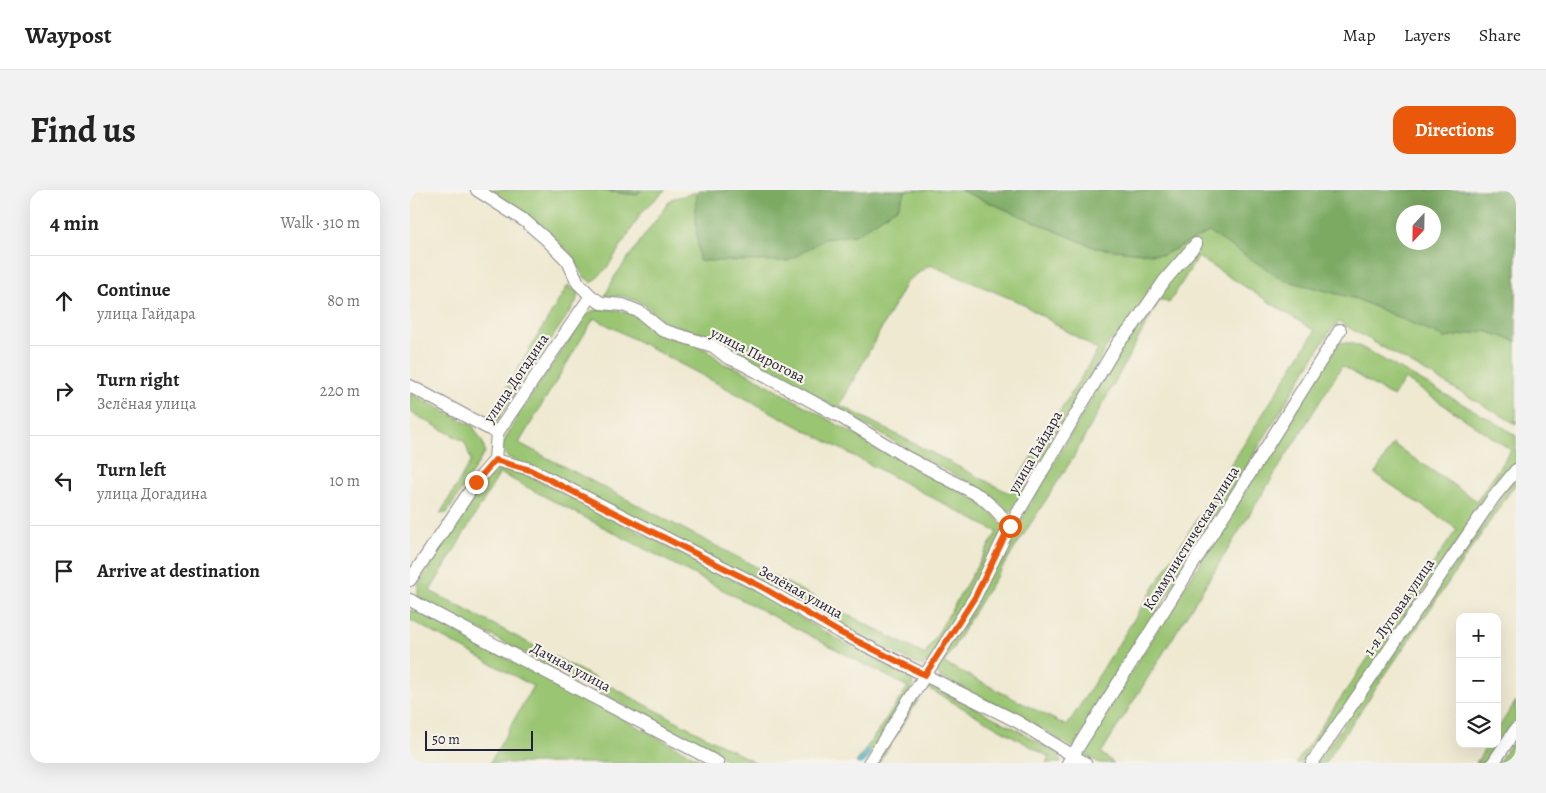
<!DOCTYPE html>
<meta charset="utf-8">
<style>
:root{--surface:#fff;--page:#f2f2f2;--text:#222;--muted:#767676;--line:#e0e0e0;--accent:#ea580c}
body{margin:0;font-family:Alegreya,serif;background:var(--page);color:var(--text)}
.controls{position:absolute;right:15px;bottom:15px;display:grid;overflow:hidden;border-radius:10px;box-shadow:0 5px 20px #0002}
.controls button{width:45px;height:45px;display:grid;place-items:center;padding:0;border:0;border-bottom:1px solid var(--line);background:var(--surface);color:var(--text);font:25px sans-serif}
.compass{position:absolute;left:986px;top:15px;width:45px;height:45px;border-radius:50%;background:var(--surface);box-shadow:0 5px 20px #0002;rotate:202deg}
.scale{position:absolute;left:15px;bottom:12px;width:108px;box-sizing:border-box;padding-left:5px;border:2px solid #22223b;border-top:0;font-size:14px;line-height:18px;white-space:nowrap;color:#22223b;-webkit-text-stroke:4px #f7f3e8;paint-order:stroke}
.stop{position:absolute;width:15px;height:15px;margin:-11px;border:4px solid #ea580c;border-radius:50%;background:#fff}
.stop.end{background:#ea580c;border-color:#fff;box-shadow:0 1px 5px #0008}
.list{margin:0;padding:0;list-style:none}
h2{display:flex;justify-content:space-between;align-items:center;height:65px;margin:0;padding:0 20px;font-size:21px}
h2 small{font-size:16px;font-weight:400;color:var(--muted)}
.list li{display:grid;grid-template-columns:32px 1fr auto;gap:15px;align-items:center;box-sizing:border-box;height:90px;padding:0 20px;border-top:1px solid var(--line)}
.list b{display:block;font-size:19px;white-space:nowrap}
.list p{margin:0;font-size:16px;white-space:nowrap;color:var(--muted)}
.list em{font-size:16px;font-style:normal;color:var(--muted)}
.icon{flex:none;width:28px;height:28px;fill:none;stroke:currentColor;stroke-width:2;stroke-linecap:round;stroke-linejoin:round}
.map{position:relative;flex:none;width:1106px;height:573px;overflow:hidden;border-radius:15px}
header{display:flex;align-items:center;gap:30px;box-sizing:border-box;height:70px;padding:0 25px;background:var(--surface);border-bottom:1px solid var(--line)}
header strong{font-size:24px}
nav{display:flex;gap:28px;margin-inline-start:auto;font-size:18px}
.intro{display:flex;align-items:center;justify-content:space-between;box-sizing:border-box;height:120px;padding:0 30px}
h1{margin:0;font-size:35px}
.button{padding:12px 22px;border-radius:15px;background:var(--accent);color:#fff;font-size:18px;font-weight:700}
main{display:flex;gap:30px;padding:0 30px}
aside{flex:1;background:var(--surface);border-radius:15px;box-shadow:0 5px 20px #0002}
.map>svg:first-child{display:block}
.green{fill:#9ac572;stroke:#5e7456;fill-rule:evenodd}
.forest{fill:#7baa64;stroke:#4e6650;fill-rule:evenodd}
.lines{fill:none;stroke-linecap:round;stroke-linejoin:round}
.stream{stroke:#55b7d4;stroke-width:4.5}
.minor-casing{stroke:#888686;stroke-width:14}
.minor{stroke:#fff;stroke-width:12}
.route{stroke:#ea580c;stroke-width:6}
.labels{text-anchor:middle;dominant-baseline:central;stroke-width:4.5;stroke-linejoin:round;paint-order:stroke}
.street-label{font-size:15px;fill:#22223b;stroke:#f7f3e8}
</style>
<header>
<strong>Waypost</strong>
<nav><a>Map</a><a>Layers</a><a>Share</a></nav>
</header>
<div class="intro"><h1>Find us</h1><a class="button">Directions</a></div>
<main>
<aside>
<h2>4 min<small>Walk · 310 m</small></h2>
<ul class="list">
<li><svg class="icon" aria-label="ahead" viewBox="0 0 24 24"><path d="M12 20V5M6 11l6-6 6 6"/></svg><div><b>Continue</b><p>улица Гайдара</p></div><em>80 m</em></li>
<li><svg class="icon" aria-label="right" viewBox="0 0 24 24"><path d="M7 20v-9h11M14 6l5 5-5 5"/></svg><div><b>Turn right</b><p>Зелёная улица</p></div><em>220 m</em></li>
<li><svg class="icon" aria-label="left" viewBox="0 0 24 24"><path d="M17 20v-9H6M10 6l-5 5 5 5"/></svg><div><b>Turn left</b><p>улица Догадина</p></div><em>10 m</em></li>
<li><svg class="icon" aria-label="arrive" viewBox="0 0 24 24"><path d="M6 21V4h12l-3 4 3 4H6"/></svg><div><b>Arrive at destination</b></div></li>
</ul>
</aside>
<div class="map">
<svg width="1106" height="573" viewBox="0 0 1106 573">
<rect width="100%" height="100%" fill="#f7f3e8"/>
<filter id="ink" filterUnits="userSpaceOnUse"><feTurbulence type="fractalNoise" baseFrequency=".02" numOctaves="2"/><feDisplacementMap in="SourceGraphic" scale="10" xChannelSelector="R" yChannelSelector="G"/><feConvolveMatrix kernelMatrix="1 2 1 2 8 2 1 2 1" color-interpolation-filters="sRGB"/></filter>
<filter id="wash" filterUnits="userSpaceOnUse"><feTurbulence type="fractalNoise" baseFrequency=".0096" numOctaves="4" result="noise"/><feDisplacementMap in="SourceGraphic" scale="20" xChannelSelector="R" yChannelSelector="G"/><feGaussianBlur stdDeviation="1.12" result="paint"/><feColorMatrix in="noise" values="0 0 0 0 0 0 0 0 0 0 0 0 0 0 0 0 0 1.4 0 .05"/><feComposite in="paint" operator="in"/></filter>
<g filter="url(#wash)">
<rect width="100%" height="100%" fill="#efe9d1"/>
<path class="green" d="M80,0H186L227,5L231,0H255L232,22L197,78L182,93L173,86L163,66L120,26Z
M496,0H550L686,58L753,65L799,41L874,90L947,109L1035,148L1075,141L1106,151V234L929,132L918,144L663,558L615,529L530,487L525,480L606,338L714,154L701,149L601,323L575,301L500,261L435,223L358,181L334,165L318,159L306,147L257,134L232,113L213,106H195L205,86L261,9L288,2L285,19L377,71L415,48L445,45L488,17ZM788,67L905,141L657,536L534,473L570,412L663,268L750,109L759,113ZM520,75L609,112L688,160L599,303L430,215L497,91Z
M158,95L168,103L166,112L85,234L77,231Z
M193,119L207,120L224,125L297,160L314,174L330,179L493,272L568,311L585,326L594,337L561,406L521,469L513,476L506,474L99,268C94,264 92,262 92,255L109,224L175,127L182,121ZM184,128L587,342L515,465L109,253Z
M929,152L940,153L949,156L1090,235L1106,246V274L1078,307L896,573H886L1047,339L965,284L983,254L1067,311L1101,260L995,189L983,207L932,176L691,563L704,573H689L671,562Z
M0,203L63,236L73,253L75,262L37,323L30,324L61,271L55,252L0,222Z
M90,278L117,285L345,401L424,447L502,489L503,497L454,573H446L498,497L90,283L20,401L346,573H323L8,407V395L70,297Z
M1106,286V293L915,573H907Z
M0,420L7,422L297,573H80L123,496L0,430Z
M516,493L606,539L648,564L651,570L650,573H636L639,567L516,497L469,573H464Z
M1106,511V531L1078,573H1066L1078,554H1087V540Z
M1106,547V562L1099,573H1088Z"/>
<path class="forest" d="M186,0H231L227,5Z
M288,0H496L488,17L445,45L415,49L378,71H289L285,19Z
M550,0H1106V151L1075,141L1035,148L947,109L874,90L799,42L753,65L686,58ZM994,22H1024V52H994Z"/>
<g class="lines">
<path class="stream" d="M450,573L458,561"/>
</g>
</g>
<g filter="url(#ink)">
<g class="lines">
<defs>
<path id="minor" d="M67,0L115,31L136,49L158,71L168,93L181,106L191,113L213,115L230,122L252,140L303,156L317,167L331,173L429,226L496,267L570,306L586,320L600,336
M0,196L87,243
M85,270L120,279L352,397L429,442L608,532L675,573
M0,390L66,292L85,270L87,243L181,106
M0,410L308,573
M459,573L565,407L600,336L708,153L723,136L755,90L786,54
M658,573L930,140
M902,573L1083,308L1106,280
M1083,573L1106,539"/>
</defs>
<use href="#minor" class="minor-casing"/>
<use href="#minor" class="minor"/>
</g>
</g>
<g class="lines" filter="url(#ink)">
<path class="route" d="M66,292L85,270L120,280L352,397L429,442L515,485L565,407L600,336"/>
</g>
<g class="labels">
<g class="street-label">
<text transform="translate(348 165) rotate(27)">улица Пирогова</text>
<text transform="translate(106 188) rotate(-56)">улица Догадина</text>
<text transform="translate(625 262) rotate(-60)">улица Гайдара</text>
<text transform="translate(781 348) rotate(-58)">Коммунистическая улица</text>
<text transform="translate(391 402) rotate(29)">Зелёная улица</text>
<text transform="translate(989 417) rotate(-56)">1-я Луговая улица</text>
<text transform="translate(161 477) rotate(28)">Дачная улица</text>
</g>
</g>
</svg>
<div class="controls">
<button>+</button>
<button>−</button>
<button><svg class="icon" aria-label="layers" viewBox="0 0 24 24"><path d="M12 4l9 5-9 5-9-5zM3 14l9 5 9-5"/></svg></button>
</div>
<svg class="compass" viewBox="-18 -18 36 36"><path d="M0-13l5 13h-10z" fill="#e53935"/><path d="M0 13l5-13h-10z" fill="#767676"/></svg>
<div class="scale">50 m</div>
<div class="stop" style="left:600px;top:336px"></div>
<div class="stop end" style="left:66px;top:292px"></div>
</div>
</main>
